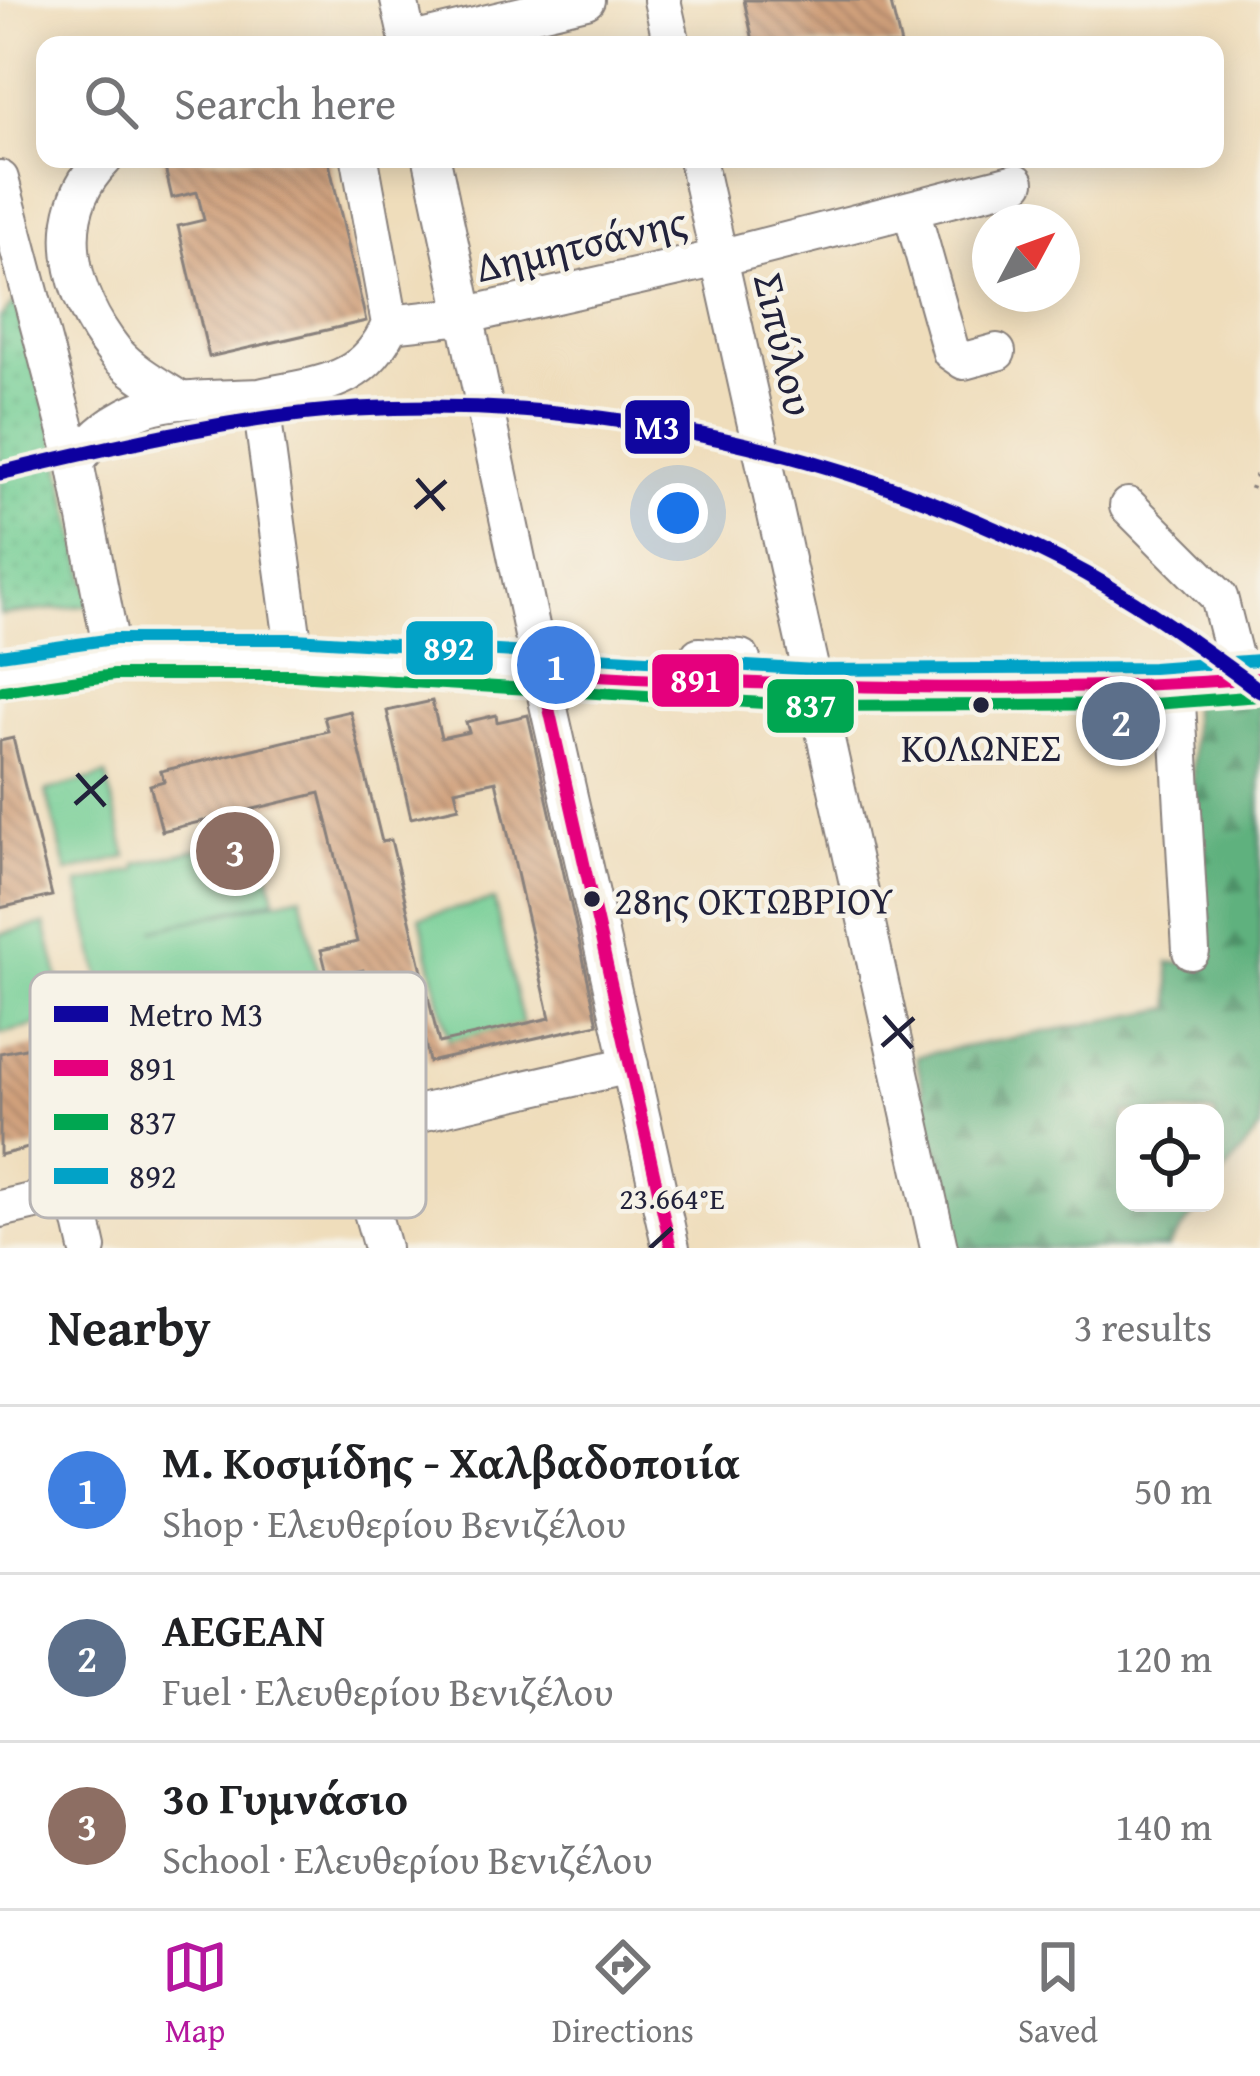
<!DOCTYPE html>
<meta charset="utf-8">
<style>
:root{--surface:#fff;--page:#f2f2f2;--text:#202124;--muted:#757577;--line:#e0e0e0;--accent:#b5179e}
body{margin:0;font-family:"Gentium Book Plus",serif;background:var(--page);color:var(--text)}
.controls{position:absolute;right:36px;bottom:36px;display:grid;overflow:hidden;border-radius:24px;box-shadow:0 6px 30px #0003}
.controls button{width:108px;height:108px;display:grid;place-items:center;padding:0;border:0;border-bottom:3px solid var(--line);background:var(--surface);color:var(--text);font:60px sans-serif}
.compass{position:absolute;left:972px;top:204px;width:108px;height:108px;border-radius:50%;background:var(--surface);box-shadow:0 6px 30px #0003;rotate:49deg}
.you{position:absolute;left:678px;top:513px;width:42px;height:42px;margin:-30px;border:9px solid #fff;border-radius:50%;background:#1a73e8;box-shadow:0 0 0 18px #1a73e833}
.badge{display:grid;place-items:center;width:78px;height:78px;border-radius:50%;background:var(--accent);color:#fff;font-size:39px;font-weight:700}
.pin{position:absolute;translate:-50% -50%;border:6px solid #fff;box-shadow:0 3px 12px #0006}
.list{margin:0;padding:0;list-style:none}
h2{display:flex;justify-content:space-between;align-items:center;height:156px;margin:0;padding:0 48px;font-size:51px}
h2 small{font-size:39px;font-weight:400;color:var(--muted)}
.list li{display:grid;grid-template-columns:78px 1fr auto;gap:36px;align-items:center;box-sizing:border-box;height:168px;padding:0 48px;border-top:3px solid var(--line)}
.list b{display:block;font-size:45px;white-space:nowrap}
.list p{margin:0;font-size:39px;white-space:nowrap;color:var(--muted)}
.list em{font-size:39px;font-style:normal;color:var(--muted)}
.icon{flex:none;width:66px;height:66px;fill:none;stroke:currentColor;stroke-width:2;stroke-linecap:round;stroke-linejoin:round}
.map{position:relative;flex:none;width:1260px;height:1248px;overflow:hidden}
.search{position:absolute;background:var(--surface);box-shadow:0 6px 30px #0003;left:36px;right:36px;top:36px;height:132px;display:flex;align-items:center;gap:30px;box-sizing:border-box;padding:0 42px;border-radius:24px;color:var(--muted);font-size:45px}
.sheet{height:660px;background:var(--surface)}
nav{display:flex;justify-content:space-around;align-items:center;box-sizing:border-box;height:168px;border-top:3px solid var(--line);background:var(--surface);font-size:33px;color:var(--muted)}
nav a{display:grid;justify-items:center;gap:6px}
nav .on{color:var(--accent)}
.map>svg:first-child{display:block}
.forest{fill:url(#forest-firs);stroke:#406a5c;stroke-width:3}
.park{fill:url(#park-dots);stroke:#4b7868;stroke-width:3}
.pitch{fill:#74ce95;stroke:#4b7868;stroke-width:3}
.building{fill:url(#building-back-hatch);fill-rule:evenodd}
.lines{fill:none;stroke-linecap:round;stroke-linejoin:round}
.minor-casing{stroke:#88807b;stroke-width:40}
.path{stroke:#88807b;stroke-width:4.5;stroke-dasharray:3 9;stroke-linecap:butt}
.minor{stroke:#fff;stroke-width:36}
.bus-1-casing{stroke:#f7f3e8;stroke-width:21}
.bus-2-casing{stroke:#f7f3e8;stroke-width:21}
.bus-3-casing{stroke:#f7f3e8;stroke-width:21}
.bus-1{stroke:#e5007d;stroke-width:12}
.bus-2{stroke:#00a651;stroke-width:12}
.bus-3{stroke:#02a2c7;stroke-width:12}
.metro-1-casing{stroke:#f7f3e8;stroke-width:24}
.metro-1{stroke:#10069f;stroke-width:15}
.ticks{fill:none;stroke:#22223b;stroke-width:4.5}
.bus-dot{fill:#22223b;stroke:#f7f3e8;stroke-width:4.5}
.labels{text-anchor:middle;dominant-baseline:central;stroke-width:9;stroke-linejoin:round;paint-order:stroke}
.bus-label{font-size:39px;fill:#22223b;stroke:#f7f3e8}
.street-label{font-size:42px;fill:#22223b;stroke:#f7f3e8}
.key{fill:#f7f3e8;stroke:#b7b4b4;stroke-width:3}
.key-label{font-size:33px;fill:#22223b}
.ticks-label{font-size:30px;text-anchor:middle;fill:#22223b;stroke:#f7f3e8;stroke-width:9;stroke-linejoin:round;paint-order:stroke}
.line-badge{stroke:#f7f3e8;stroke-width:4.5}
.badge-label{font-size:33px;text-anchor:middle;font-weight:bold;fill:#fff}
</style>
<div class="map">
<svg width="1260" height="1248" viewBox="0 0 1260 1248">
<defs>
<pattern id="forest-firs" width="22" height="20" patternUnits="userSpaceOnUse" patternTransform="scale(3)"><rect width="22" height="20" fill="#5fb17e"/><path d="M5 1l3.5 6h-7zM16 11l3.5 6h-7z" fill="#4e9068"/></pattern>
<pattern id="park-dots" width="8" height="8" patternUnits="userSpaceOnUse" patternTransform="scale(3)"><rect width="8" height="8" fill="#74ce95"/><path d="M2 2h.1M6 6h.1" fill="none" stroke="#64b181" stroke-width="1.8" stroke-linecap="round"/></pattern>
<pattern id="building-back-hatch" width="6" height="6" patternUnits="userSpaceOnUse" patternTransform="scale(3)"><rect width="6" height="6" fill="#d0a07c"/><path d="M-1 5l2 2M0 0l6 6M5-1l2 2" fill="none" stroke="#a88267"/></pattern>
</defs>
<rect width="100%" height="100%" fill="#f7f3e8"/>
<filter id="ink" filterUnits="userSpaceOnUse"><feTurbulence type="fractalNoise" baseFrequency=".00833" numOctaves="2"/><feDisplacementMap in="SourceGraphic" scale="24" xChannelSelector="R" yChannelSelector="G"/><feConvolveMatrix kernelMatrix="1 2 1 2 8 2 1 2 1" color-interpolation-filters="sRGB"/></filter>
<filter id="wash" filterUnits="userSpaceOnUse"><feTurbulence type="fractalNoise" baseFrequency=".004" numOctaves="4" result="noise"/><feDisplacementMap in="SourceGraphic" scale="48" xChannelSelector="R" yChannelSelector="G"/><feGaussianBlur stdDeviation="2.7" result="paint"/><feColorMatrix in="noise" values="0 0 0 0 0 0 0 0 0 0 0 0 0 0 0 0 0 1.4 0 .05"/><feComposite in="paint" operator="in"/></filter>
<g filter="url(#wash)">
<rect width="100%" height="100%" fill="#efddbb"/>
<path class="forest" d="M1260,691V1128L1215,1186V1113H1125V1203H1202L1168,1248H955L916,1056L1172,1008L1169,963L1194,962L1192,697Z"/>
<path class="park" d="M15,301L51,424L92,605L0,615V318Z"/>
<path class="pitch" d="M106,775L127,857L67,872L46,791Z
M260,835L275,899L153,930L301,895L319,976L111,1026L78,884L137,870V864Z
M494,900L523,1025L449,1041L420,917Z
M45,924L68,1018L0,1034V934Z"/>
<g id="blocks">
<path class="building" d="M744,0H890L901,45H754Z
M163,159H328L366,321L209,357L178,226L204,220L197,192L172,198Z
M432,701L441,738L469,732L466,722L496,715L497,722L528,715L598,1024L429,1062L424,1037L223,1086L218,1065L188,1072L190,1078L131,1087L124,1058L132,1056L126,1031L189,1015L195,1041L211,1037L213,1043L337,1012L321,950L357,942L320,793L162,831L150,785L164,781L161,771L328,731L324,717L350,711L382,842L391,840L439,1043L550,1018L496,781L455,790L459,807L411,818L387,711ZM363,970L371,1002L354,1006L346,974Z
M13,738L52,896L0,908V741Z
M70,1039L93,1132L0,1155V1053Z"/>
</g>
</g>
<g filter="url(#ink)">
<use href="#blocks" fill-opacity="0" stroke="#88807b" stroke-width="3"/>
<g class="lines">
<defs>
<path id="minor" d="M399,0L409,45
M662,0L672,45
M408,42L586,0
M104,159C48,215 70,296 115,352C132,372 160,387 182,401
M432,159L541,673L671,1248
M697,159L939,1248
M0,179L75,462L113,657
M911,209L951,352L964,361L997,352
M390,324L463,316L719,258L1016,182
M260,397C317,384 365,385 390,324L360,159
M75,462C128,392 179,401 260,397L295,657
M1128,506L1219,597L1240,680
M0,673L113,657H295L815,688L1154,686L1260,678
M688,675L699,656L741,658L752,684
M1176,685L1191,951
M1085,686L1104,723L1136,722L1154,686
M349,1129L382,1248
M75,1191L88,1248
M0,1209L630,1065"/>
</defs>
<use href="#minor" class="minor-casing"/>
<path class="path" d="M1251,489L1260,466"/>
<use href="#minor" class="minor"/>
<defs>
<path id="bus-1" d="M671,1248L541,673C781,686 1020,696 1260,678"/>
<path id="bus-2" d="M3,691L114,675H294L815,706L1154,704L1260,696"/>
<path id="bus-3" d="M0,655L113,639H295L815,670L1153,668L1259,660"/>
</defs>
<use href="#bus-1" class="bus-1-casing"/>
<use href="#bus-2" class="bus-2-casing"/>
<use href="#bus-3" class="bus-3-casing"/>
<use href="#bus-1" class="bus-1"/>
<use href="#bus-2" class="bus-2"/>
<use href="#bus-3" class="bus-3"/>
<defs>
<path id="metro-1" d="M0,473C118,445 237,416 358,409C601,395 846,452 1062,561C1133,597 1196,644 1260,691"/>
</defs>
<use href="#metro-1" class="metro-1-casing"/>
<use href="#metro-1" class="metro-1"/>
</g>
</g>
<path class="ticks" d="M417,479L444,510M415,508L446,481M77,774L105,806M75,804L107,776M884,1016L912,1048M882,1046L914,1018M650,1248L672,1228"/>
<g class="bus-dot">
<circle cx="981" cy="705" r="10"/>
<circle cx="592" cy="899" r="10"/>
</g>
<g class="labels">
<g class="bus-label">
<text x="981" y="746">ΚΟΛΩΝΕΣ</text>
<text x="614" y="899" text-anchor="start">28ης ΟΚΤΩΒΡΙΟΥ</text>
</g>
<g class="street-label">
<text transform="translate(581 243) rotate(-13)">Δημητσάνης</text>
<text transform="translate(785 344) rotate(77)">Σιπύλου</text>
</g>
</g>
<rect x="30" y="972" width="396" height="246" rx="18" class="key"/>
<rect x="54" y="1006" width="54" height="16" fill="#10069f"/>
<rect x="54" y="1060" width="54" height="16" fill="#e5007d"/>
<rect x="54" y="1114" width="54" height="16" fill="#00a651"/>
<rect x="54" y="1168" width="54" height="16" fill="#02a2c7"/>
<g class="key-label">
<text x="129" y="1026">Metro Μ3</text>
<text x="129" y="1080">891</text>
<text x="129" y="1134">837</text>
<text x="129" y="1188">892</text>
</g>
<g class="ticks-label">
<text x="672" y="1209">23.664°E</text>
</g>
<g class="line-badge">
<rect x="623" y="398" width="69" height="58" rx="12" fill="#10069f"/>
<rect x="404" y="619" width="91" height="58" rx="12" fill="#02a2c7"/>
<rect x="650" y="652" width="91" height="57" rx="12" fill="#e5007d"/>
<rect x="765" y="677" width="91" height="58" rx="12" fill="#00a651"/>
</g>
<g class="badge-label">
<text x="657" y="439">Μ3</text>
<text x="449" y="660">892</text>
<text x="696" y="692">891</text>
<text x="811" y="717">837</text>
</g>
</svg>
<div class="controls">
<button><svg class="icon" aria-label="locate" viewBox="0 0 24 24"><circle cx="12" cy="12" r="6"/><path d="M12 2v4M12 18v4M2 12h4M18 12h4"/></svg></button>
</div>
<svg class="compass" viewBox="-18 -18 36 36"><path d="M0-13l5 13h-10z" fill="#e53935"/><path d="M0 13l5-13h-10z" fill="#757577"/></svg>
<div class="you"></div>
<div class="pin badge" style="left:556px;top:665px;background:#3f7fe0">1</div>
<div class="pin badge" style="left:1121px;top:721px;background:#5c6f8a">2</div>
<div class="pin badge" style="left:235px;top:851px;background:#8d6e63">3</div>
<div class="search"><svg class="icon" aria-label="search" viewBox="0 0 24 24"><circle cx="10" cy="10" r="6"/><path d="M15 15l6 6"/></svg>Search here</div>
</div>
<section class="sheet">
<h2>Nearby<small>3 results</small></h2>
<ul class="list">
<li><span class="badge" style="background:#3f7fe0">1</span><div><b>Μ. Κοσμίδης - Χαλβαδοποιία</b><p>Shop · Ελευθερίου Βενιζέλου</p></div><em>50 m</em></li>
<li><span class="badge" style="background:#5c6f8a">2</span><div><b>AEGEAN</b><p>Fuel · Ελευθερίου Βενιζέλου</p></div><em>120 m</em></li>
<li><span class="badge" style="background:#8d6e63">3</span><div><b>3ο Γυμνάσιο</b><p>School · Ελευθερίου Βενιζέλου</p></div><em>140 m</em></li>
</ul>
</section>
<nav>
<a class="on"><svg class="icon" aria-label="map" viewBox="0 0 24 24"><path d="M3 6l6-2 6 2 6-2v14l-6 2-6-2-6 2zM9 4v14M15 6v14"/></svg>Map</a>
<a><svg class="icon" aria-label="directions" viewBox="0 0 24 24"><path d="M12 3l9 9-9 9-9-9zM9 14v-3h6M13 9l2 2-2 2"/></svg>Directions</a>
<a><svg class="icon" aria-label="saved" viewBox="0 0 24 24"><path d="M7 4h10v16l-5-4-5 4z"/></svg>Saved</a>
</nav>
